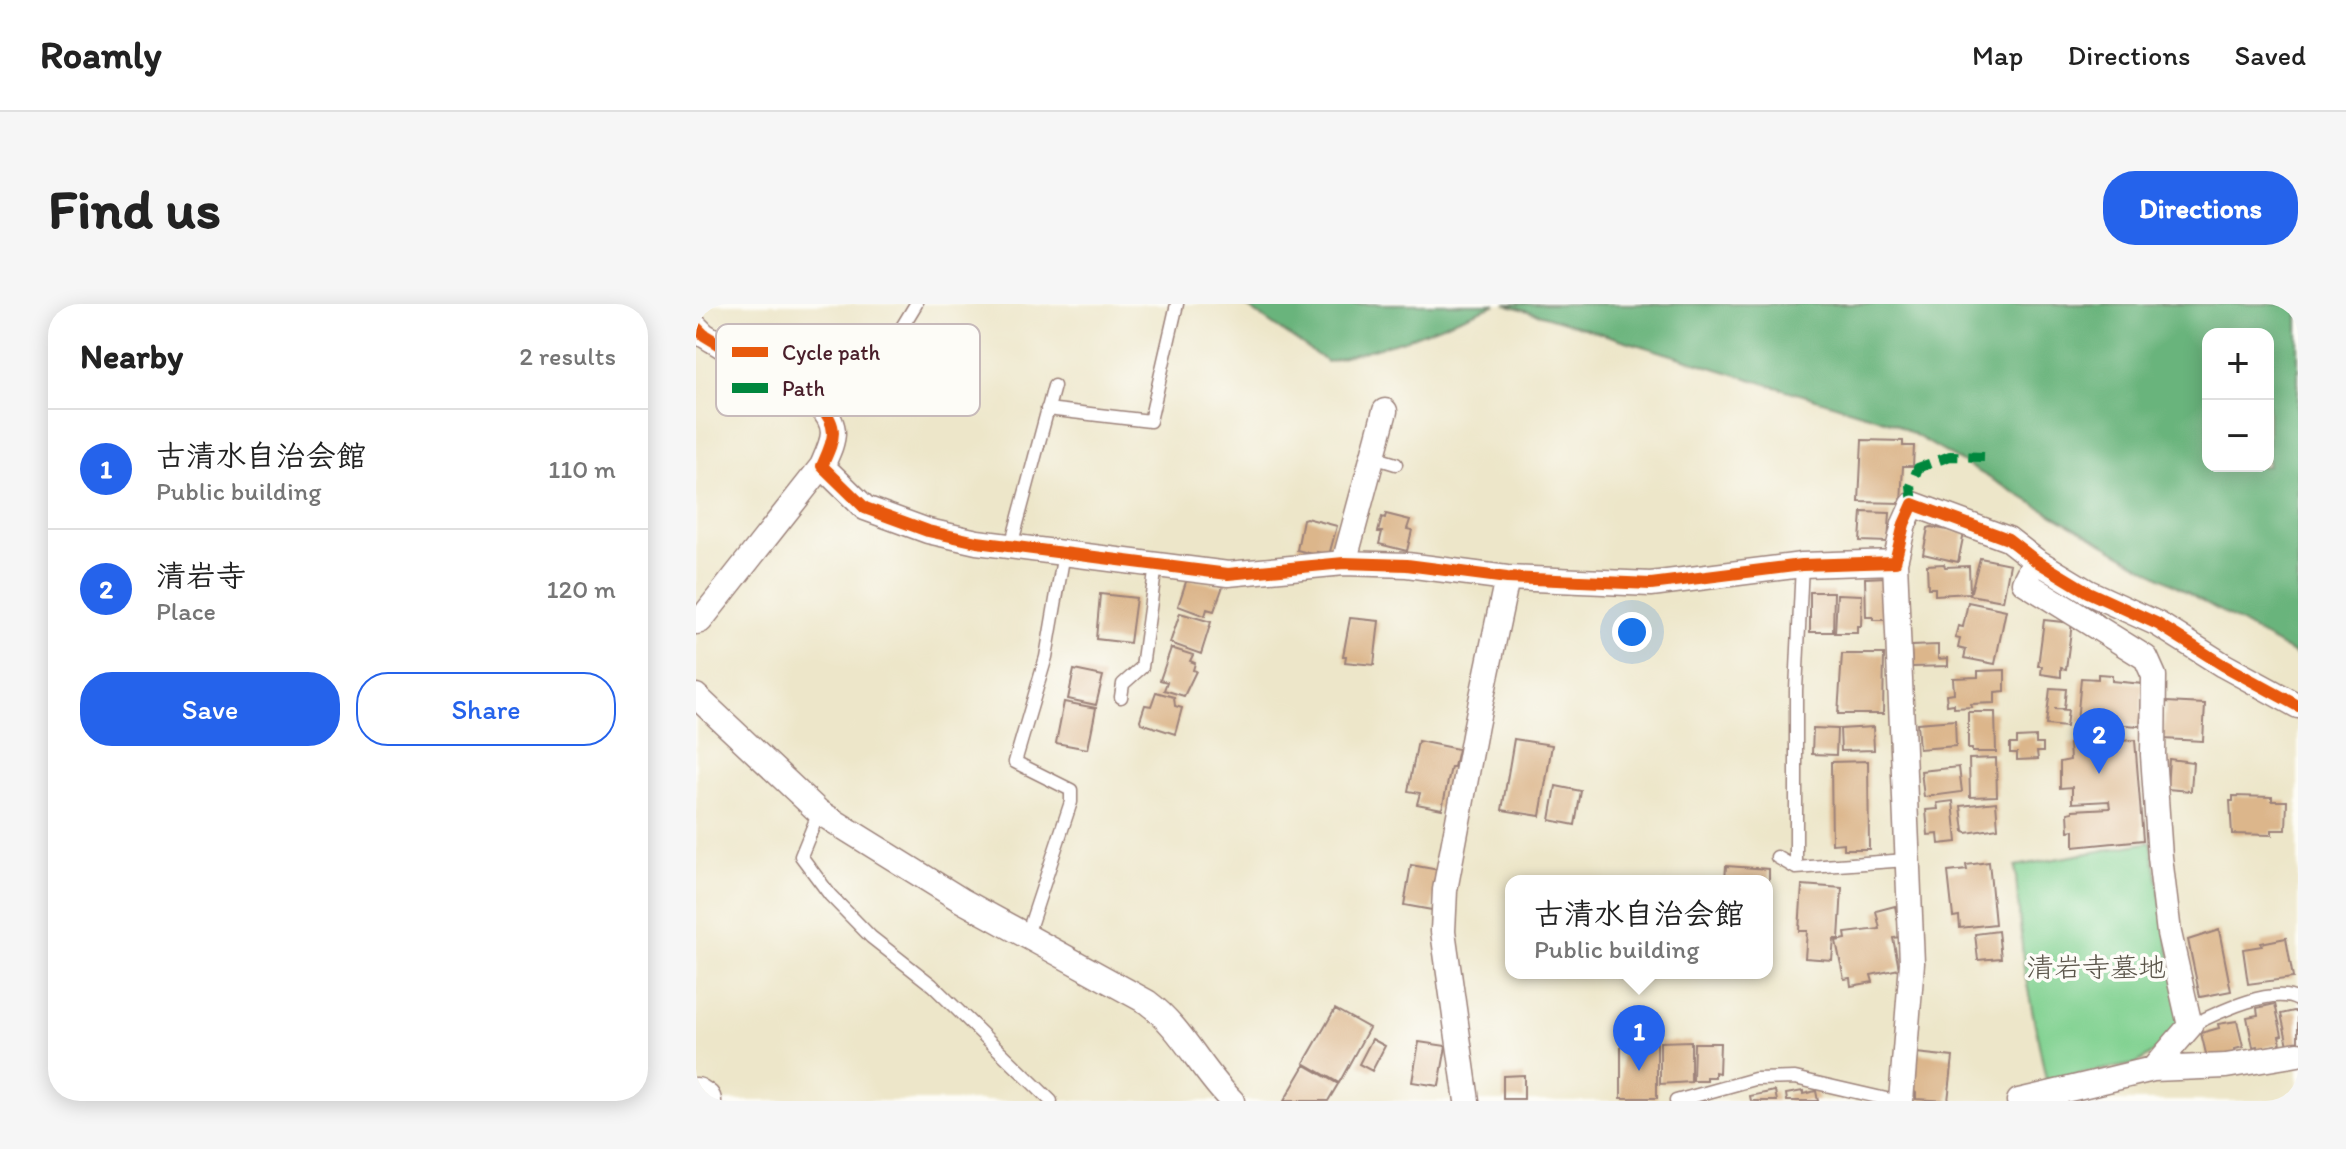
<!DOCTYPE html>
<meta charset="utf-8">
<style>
:root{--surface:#fff;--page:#f6f6f6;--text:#222;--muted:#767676;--line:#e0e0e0;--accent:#2563eb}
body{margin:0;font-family:Itim,"Klee One",sans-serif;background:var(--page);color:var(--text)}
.controls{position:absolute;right:24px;top:24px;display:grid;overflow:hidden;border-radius:16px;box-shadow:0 4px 20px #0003}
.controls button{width:72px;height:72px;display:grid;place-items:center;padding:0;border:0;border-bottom:2px solid var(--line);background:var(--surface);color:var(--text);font:40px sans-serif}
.you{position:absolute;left:936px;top:328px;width:28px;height:28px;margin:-20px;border:6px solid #fff;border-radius:50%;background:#1a73e8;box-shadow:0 0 0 12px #1a73e833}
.badge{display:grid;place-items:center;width:52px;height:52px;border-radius:50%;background:var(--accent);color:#fff;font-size:26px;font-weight:700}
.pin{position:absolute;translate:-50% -66px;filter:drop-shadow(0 2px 4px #0008)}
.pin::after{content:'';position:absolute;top:42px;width:28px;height:24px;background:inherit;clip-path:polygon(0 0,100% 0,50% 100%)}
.popup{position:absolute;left:809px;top:571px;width:268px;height:104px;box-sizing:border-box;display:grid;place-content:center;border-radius:16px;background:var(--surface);filter:drop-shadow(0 2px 6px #0005);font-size:26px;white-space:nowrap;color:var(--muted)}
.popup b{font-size:30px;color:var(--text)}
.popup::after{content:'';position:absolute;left:50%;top:100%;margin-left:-16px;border:16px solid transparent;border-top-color:var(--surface)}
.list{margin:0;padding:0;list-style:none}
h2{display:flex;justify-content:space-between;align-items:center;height:104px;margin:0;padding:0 32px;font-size:34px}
h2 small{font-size:26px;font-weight:400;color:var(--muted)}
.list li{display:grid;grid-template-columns:52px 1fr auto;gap:24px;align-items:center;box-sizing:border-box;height:120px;padding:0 32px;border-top:2px solid var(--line)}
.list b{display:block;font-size:30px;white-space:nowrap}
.list p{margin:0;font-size:26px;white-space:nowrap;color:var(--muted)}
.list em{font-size:26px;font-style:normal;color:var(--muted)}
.actions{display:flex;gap:16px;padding:24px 32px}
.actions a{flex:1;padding:18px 0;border:2px solid var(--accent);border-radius:32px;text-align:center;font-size:28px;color:var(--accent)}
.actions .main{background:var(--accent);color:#fff}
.map{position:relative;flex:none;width:1602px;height:797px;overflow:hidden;border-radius:32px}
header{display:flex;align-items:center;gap:48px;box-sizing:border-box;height:112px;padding:0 40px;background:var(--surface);border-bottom:2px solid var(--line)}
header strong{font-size:38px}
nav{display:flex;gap:44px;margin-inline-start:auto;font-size:28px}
.intro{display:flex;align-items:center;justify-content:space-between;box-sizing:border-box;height:192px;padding:0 48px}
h1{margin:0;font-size:56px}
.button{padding:20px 36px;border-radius:32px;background:var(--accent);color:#fff;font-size:28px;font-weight:700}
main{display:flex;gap:48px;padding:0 48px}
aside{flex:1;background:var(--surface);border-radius:32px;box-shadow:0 4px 20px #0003}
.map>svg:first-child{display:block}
.green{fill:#82d292;stroke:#66785e;stroke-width:2}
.forest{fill:#69b47c;stroke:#5a6a54;stroke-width:2;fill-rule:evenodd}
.building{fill:#dcb68b}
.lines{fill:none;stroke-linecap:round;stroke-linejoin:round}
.service-casing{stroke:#9c827a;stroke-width:15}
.minor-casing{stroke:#9c827a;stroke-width:27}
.primary-casing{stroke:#9c827a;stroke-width:41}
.service{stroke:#fff;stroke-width:12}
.minor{stroke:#fff;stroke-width:24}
.primary{stroke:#fff;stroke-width:38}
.quiet{stroke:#00873e;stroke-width:10;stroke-dasharray:20 10;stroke-linecap:butt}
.cycleway-casing{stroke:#fdfcf7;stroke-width:17}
.cycleway{stroke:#e8590c;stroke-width:12}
.labels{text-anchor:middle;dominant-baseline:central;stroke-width:7;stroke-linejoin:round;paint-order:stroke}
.park-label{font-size:28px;fill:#5b554a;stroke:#fdfcf7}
.key{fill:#fdfcf7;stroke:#c7baba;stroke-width:2}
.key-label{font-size:22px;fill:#4a1f2b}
</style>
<header>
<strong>Roamly</strong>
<nav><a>Map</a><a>Directions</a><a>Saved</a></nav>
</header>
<div class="intro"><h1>Find us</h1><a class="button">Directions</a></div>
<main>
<aside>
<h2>Nearby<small>2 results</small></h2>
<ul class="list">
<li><span class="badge">1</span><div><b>古清水自治会館</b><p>Public building</p></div><em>110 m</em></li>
<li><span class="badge">2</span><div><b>清岩寺</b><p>Place</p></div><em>120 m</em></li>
</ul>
<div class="actions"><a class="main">Save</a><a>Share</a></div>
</aside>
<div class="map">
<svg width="1602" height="797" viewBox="0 0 1602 797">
<rect width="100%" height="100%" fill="#fdfcf7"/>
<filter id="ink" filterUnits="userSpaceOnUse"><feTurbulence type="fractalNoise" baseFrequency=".0125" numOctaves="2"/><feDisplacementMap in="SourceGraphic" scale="16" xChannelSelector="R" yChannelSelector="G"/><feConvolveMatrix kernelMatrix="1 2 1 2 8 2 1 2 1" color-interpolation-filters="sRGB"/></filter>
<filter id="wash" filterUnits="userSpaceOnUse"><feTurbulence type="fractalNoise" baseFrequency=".006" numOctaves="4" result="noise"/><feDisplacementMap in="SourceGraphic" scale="32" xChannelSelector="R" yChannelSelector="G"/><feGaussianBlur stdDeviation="1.8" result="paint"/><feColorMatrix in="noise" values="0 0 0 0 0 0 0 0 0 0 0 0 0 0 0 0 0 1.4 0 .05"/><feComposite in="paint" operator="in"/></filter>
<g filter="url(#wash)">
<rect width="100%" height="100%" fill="#ede6c9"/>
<path class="green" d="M1455,538L1485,713L1474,737L1440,760L1350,776L1328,665L1319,562Z"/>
<path class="forest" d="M547,0H800L708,36L631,58Z
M809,0H1602V352L1198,119ZM1512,30H1572V162H1512Z"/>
<g id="blocks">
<path class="building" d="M1166,136L1207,137V142H1218L1217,162H1207L1205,199L1163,198Z
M1166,208L1194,209L1192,238L1164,237Z
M690,210L714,216L711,225L716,226L711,247L683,240L686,228H682L686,213L689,214Z
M610,214L641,222L633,251L621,248L620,251L601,246L607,215Z
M1235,223L1268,229L1262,258L1227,250L1232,224Z
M1284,254L1314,260L1307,297L1274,291Z
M1248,260L1249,263L1273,262L1274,289L1239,291V284H1232L1231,261Z
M1190,273L1192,316H1177V313H1170L1169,274Z
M491,275L527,282L518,307L511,305L509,312L482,302Z
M1114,288H1138L1137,328H1114Z
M404,290L440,294L434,339L400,335Z
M1141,290L1166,291L1165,322H1161V329H1139Z
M1272,298L1310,306L1299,360L1268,354L1270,346L1262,344L1264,335L1259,334L1262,322L1267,323Z
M484,309L515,318L505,350L474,339Z
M654,314L683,317L678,361L649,358L650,352H647Z
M1348,316L1376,319L1370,365L1365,364V373L1345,370L1346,362H1342Z
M1242,341V355L1252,354V362L1216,363L1215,342Z
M475,344L497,351L494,357L499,359L497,366L500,367L488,392L468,386L471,378L464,376Z
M1146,350H1188L1187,410H1142Z
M378,366L407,372L400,401L372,395Z
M1309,366V387L1299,388V399L1275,400L1276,403L1258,404V400L1251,401L1250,390L1258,389L1257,374L1282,373V367Z
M1402,370L1416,371V377L1447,380L1444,422L1381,418L1385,374L1402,375Z
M1354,384L1370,385L1368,405H1358L1372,406L1370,423L1350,421Z
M460,388L478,393L479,402L486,404L479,430L445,419L444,416L449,401L455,402Z
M368,398L400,404L392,445L360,439Z
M1470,398L1509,400L1507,437L1467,435Z
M1272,408H1299L1300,448H1276V445H1272Z
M1259,416L1260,442L1223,445L1221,419Z
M1177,423L1178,446L1145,447L1144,425Z
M1117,424L1141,425L1140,451L1116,450Z
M1340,433V440H1347V448H1341L1342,455L1321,456V449H1314V440H1321V434Z
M818,435L856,441L844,512L806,506Z
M1439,436L1447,536L1378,543V526L1373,527L1372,509L1377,508V506L1414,504L1413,497L1376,499V483L1364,484V458L1374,456L1373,440Z
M722,437L762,445L758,463H755L746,505L721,500L724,489L712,487Z
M1300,454L1301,492L1274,493L1273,455Z
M1473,455L1497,458L1495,487L1471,485Z
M1172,457L1173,545H1148V539L1136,540L1135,458Z
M1263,463L1266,488L1228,493L1225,467Z
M860,482L885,487L879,521L854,516Z
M1537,492L1576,493V497H1591L1590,526H1576V531L1536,530L1534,497H1537Z
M1257,497L1261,538L1243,540L1242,530L1232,531L1230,506L1242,505L1241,499Z
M1300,498L1302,524L1271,529L1268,528L1265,502Z
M1293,558L1299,620L1264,624L1263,612L1257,613L1252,568L1271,566L1270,561Z
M715,561L743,566L736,606L708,601Z
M1030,562L1073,565V588H1071V577H1029Z
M1106,581L1146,584L1143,635H1138L1136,656L1109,654L1111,627H1103Z
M1199,602L1205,633L1197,634L1203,665L1175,671L1177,678L1155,682L1154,674L1148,675L1140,637L1150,635L1149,629L1184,625L1180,607Z
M1523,626L1535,687L1504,693L1492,636Z
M1302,627L1305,654L1282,656L1279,630Z
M1590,634L1597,674L1552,680L1547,645L1566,642L1565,639Z
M1579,700L1586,731L1583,732L1585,740L1562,745L1561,742L1557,743L1551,713L1562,711L1561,704Z
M639,705L673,724L643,779L608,759Z
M1598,707L1602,709V739L1592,741L1585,710Z
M1541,717L1547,743L1539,745L1540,750L1511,754L1505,729L1523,724L1522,720Z
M676,735L689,742L676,767L663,760Z
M995,737V778L964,780V738Z
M723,738L750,742L743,782L716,778Z
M925,739H961V794H925Z
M998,739H1024L1023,769L1019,768V773H1011V777H997Z
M1220,749L1257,753L1252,797L1220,795V789L1216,786Z
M609,761L642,780L632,797H588Z
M828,771V795H807V772Z
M1079,787L1081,797H1055L1054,792Z
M1107,787V790L1120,787L1122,797H1091L1090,790Z"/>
</g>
</g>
<g filter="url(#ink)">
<use href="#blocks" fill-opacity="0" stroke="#9c827a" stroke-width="2"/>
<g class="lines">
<defs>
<path id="service" d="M351,105L454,117L481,0
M134,113L203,28L220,0
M677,153L700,160
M315,242L358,82
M425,393L427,380L446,363L460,261
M123,508L105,552L134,591L175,633L236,681L355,797
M1081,553L1100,564L1211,556
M1100,564V386L1106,261
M331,631L375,498V486L319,458L350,353L368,249
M1494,722C1519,710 1576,681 1602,696
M980,797L1059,775L1099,774L1199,797"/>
<path id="minor" d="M0,23L8,31L123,101C145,124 137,137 126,162L169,204L232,227L281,238L532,270L648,259L711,261L811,274L955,280L1106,261L1199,258L1208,220L1217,200L1312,235L1339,256L1392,288L1462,320L1527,361L1602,402
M1339,256L1328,278L1450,354L1458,372L1457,451L1464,553L1473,629L1494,722L1457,765
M1199,258L1216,659L1205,797
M648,259L689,107
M0,318L4,317L126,162
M0,392L123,508L265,596L451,698C486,724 504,765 536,797
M771,797L747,627L749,586L780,421L811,274
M1323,797L1457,765L1530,762L1602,750"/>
<path id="primary" d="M0,793L6,797"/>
</defs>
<use href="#service" class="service-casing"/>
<use href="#minor" class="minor-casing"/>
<use href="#primary" class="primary-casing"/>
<use href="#service" class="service"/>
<use href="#minor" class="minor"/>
<use href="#primary" class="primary"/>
<path class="quiet" d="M1217,200L1215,182L1222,164L1254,152L1288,153"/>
<defs>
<path id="cycleway" d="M0,23L8,31L123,101C145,124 137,137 126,162L169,204L232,227L281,238L532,270L648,259L711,261L811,274L955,280L1106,261L1199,258L1208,220L1217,200L1312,235L1339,256L1392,288L1462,320L1527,361L1602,402"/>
</defs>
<use href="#cycleway" class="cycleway-casing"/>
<use href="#cycleway" class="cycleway"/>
</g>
</g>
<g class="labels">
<g class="park-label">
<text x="1400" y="663">清岩寺墓地</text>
</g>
</g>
<rect x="20" y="20" width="264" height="92" rx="12" class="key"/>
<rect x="36" y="43" width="36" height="10" fill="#e8590c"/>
<rect x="36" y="79" width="36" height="10" fill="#00873e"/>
<g class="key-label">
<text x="86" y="56">Cycle path</text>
<text x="86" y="92">Path</text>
</g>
</svg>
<div class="controls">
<button>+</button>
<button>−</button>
</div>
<div class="you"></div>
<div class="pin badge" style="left:943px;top:767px">1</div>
<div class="popup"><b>古清水自治会館</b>Public building</div>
<div class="pin badge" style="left:1403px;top:470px">2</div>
</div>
</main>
